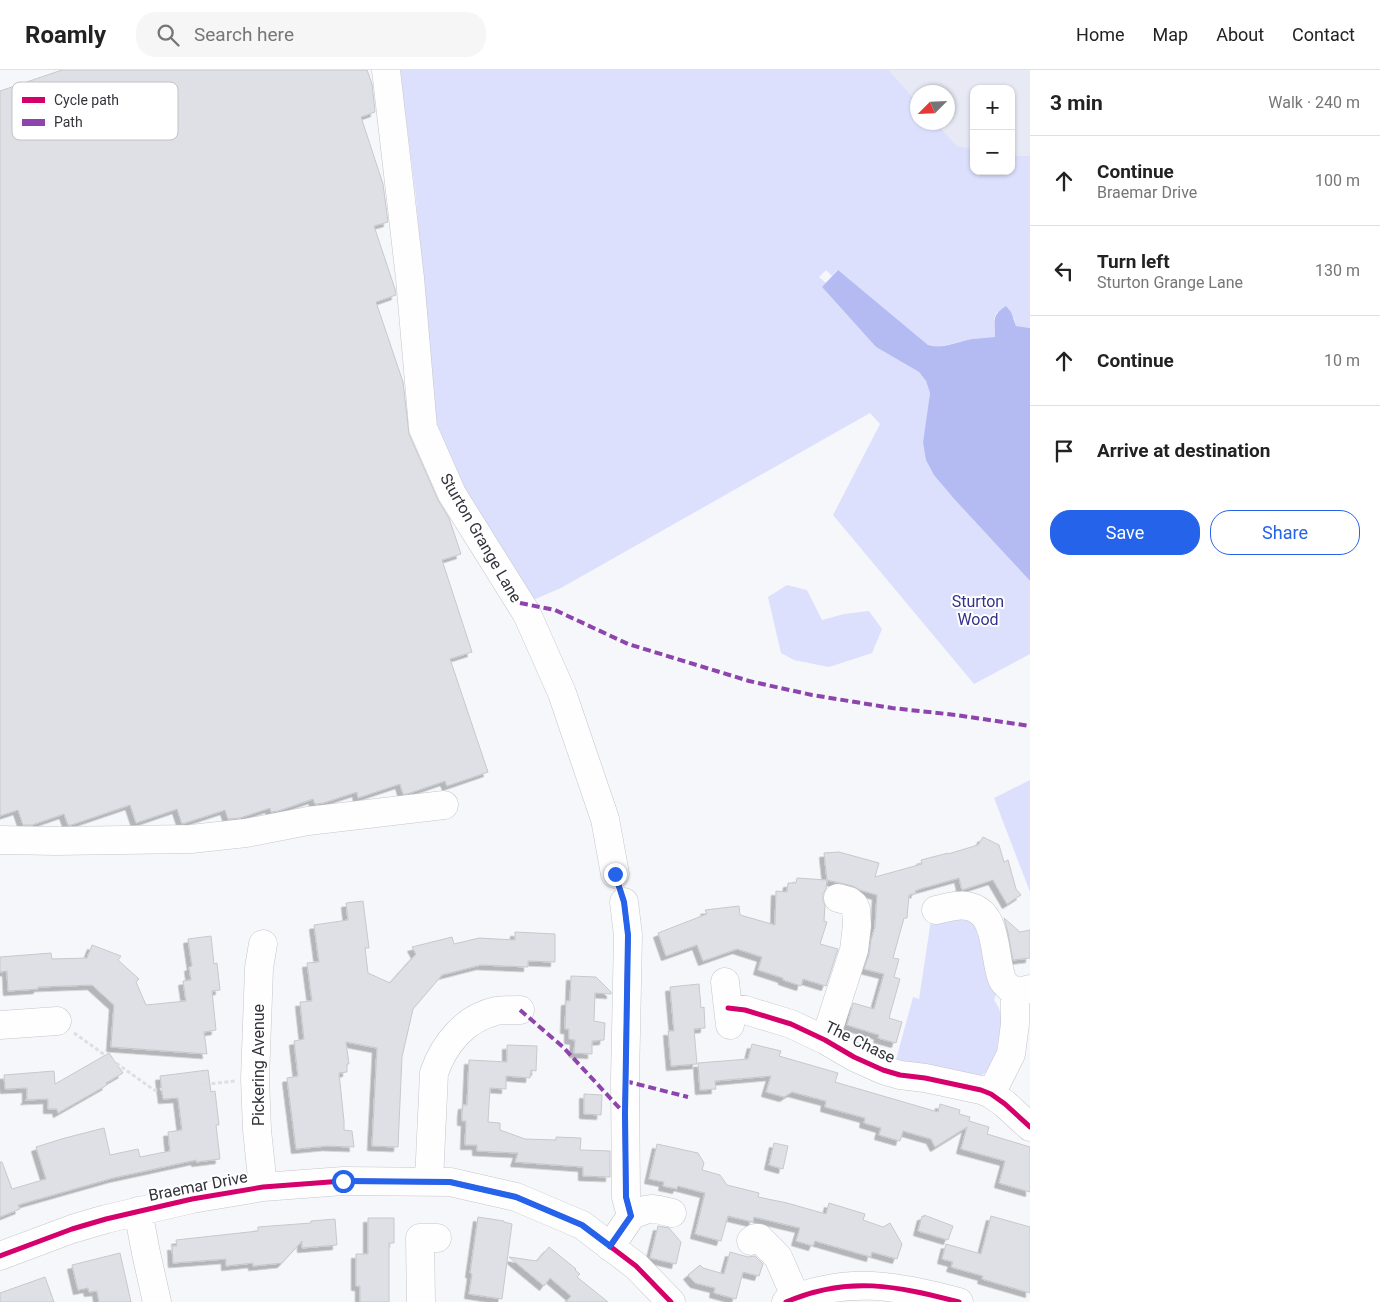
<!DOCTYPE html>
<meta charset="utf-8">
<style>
:root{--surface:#fff;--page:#f6f6f6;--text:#222;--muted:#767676;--line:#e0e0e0;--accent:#2563eb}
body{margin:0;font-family:Roboto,sans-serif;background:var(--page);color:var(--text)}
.controls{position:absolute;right:15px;top:15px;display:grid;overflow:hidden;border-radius:10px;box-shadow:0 1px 4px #0004}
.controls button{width:45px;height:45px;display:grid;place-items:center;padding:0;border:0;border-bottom:1px solid var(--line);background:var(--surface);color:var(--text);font:25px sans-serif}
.compass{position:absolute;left:910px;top:15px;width:45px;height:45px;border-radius:50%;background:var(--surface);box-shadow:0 1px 4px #0004;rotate:246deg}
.stop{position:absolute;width:15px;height:15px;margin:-11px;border:4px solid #2563eb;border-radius:50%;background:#fff}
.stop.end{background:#2563eb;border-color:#fff;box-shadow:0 1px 5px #0008}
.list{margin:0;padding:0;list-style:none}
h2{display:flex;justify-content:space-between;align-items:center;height:65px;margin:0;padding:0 20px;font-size:21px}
h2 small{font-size:16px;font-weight:400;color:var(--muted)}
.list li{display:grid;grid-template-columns:32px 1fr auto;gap:15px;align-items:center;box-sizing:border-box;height:90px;padding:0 20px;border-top:1px solid var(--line)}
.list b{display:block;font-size:19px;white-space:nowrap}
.list p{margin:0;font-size:16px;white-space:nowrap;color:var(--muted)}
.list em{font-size:16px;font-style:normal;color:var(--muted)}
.actions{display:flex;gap:10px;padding:15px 20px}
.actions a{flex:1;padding:11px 0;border:1px solid var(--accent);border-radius:20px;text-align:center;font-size:18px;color:var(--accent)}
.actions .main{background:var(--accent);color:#fff}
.icon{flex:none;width:28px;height:28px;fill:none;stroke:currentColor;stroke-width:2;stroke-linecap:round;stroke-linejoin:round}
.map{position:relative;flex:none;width:1030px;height:1232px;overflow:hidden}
header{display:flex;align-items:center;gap:30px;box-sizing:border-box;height:70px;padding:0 25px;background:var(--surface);border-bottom:1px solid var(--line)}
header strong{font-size:24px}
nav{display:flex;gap:28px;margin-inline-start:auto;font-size:18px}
.search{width:350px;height:45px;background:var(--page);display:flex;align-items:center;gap:12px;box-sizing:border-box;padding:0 18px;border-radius:20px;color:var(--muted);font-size:19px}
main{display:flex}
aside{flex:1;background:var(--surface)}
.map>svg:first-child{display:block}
.built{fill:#e7eaf4}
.green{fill:#dce0fd}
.water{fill:#b4bbf2}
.building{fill:#dee0e5;stroke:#c7c8cd;filter:url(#shadow)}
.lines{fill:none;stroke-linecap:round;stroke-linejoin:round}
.minor-casing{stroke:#c4c6ca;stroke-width:29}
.path{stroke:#dedfe1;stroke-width:3;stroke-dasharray:4 2.5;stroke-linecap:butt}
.minor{stroke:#fefefe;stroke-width:28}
.quiet{stroke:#8e44ad;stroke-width:4;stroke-dasharray:8 4;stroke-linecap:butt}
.cycleway-casing{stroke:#fff;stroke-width:8}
.cycleway{stroke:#d6006c;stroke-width:5}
.route{stroke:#2563eb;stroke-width:6}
.labels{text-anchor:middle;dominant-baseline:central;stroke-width:4;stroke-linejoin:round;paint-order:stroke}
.street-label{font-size:16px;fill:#33343b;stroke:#fff}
.park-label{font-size:16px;fill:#33318a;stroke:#fff}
.key{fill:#fff;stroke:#c2c2c4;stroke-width:1}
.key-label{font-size:14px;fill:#33343b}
</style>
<header>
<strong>Roamly</strong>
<div class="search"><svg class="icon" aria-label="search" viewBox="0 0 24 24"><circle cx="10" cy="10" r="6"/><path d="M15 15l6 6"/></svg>Search here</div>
<nav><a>Home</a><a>Map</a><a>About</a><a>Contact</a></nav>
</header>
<main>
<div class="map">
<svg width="1030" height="1232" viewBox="0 0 1030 1232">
<defs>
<filter id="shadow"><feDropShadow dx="-4.5" dy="4.5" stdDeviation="0" flood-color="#0004"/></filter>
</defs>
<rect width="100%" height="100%" fill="#f6f7fb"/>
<path class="built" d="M889,0H1030V86L1011,85V19H974V79L957,76L936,53L948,52V22H918L917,32Z"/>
<path class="green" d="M400,0H889L917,32L918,52L936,53L957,76L974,79V101H1011V85L1030,86V258L1016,256L1014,248L997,242L994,249L995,267C986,268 977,268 967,270C955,272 940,279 928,275L837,200L832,206L826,200L819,207L826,213L822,217L876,277L919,302L926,311L930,323L923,372L956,431L1030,511V584L974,614L833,445L880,354L870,343L561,518L533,530L472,436L434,353L416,129Z
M787,515L807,520L822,550L844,544L869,541L882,559L872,583L829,597L794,590L781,583L768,527Z
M1030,710V822L994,728Z
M976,847L997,922L994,930L999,938L1001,947V956L997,977L1001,984L988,1001L980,1006L909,994L896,990L913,927L919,929L931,850Z"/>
<path class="water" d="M838,200L928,275C940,279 955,273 967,270C976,268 986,268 995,267C995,250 991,246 1006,236L1011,242L1016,256L1030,258V511L956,431L934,405L926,390L923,372L930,323L926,311L919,302L876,277L822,217Z"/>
<path class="building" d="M62,0H367L372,14L375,42L361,47L383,114L388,152L374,156L395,219L396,225L376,232L403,312L409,364L438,430L449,448L461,484L442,490L472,582L450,589L488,702L447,716L445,711L407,724H403L400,714L358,728L357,722L323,733L315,734L313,729L278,741L271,742L270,738L240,748L228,749L225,740L185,753L182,754L177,739L136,753L130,735L71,755H68L64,744L32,755H23L18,740L0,746V21Z
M983,767L999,775L1004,792L1008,790L1016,819L1021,825L1007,834L993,810L962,820L959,808L920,819L915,821L916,823L909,825L907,848H904L893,888L899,889L894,907L900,909L889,948L902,952L896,973L878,968L879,965L847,955L853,933L874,939L884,904L864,899L869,885L871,870L875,857L877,825L860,820L853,816L827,810L824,783L839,782L879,793L875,807L922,794L921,790L948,783V784L978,775Z
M797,808L827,810L826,819L823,824V831L825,835L824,851L827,852L820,874L838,879L826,916L803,909L801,916L783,910V908L758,900L762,887L737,879L703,891L697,875L666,886L658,863L707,844L705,840L739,836L740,845L775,855L776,821L787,822L788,813H796Z
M363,831L369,878H365L368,903L390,913L416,884L412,877L452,867L454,874L479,868L515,870V862L555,864V892L528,891V897L481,895L442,905L413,939L402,987L398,1077L372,1076L377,978L346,972L349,994H347V1002L339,1003L344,1051V1060L352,1061L354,1077L327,1076L296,1079L287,1008L298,1006L294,971L304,969L300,932L312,931L307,893L319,892L314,855L348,850L346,833Z
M1004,848L1020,862L1030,860V888L1013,890L1008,863Z
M211,866L214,894L217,893L220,920L212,921L216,960L204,962L207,984L111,977L114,935L92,915L38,917V919L8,921L7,901L0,902V887L51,883L52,889L87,888L92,875L121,886L118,890L139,909L136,912L146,935L186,931L183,911L191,910L189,897L192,896L188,869Z
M571,906L596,907L611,922V924L595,923L594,951L605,953L604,970L592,971V984L574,983L575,970L569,969V959H565L566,931H570Z
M699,914L701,938L704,937L705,958L694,959L697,994L671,996L668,961H674L670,917Z
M752,974L781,981L779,986L838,1003L835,1012L938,1042L940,1034L960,1040L959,1044L970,1047L969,1051L989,1057L987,1064L1030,1077V1122L999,1113L1005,1091L961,1079L967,1057L935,1077L931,1069L903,1061L900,1071L879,1065L881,1058L864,1053L865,1048L825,1037L826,1031L792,1022L784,1027L766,1022L771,1006L715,1011L716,1019L700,1020L698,993L748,989Z
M507,975L537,976L536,1001L531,1000L530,1008L506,1006V1019L490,1018L488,1052L500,1053V1060L525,1069L556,1070V1067L581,1068L580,1080L610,1081V1107L583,1106V1097L515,1092L518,1083L477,1081V1075H465L466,1051H462V1043L463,1035H467L469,990L507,992Z
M109,983L123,1003L106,1013L107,1015L58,1043L57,1039H48V1029L25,1030L27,1029V1018L5,1019L4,1005L54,1001L55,1014Z
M208,1000L211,1022L215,1021L219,1055H216L220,1089L196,1092V1090L113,1108L18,1135L20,1139L0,1147V1092H2L12,1119L46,1109L36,1077L65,1068L104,1058L110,1085L138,1079L140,1087L170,1081L168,1062L182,1060L178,1028L163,1029L160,1006Z
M584,1024L602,1025L601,1045L584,1044Z
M774,1073L788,1076L783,1099L769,1095Z
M657,1074L698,1083L704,1093L702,1100L720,1105L727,1115L759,1123L758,1127L787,1133L826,1144L829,1133L865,1144L863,1150L883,1157L890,1153L902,1174L897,1189L872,1182L871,1187L815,1171L813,1176L796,1171L800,1158L754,1147L753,1152L728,1146L721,1171L695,1164L705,1123L678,1116L677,1119L663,1116L664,1112L649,1109Z
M924,1145L953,1156L948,1170L918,1161L922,1146L924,1147Z
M991,1146L1030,1157V1223L982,1209L983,1206L951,1197L953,1192L942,1189L946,1174L981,1184Z
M478,1147L504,1151V1152L512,1154L502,1229L469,1224L472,1204L470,1203Z
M368,1148H394V1173H389V1232H360V1216H356V1184H368Z
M335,1149L337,1175L302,1178V1171L282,1193L253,1196V1193L226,1196V1189L173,1193L172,1176H177L176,1170L258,1161V1157L311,1153V1151Z
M658,1156L669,1158L681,1172L676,1194L650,1188Z
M549,1177L576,1199L575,1200L580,1204L577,1207L608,1232H566L571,1226L550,1208L544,1216L509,1187L537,1191Z
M730,1182L748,1187L755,1186L763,1194L759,1206L743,1202L736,1229L714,1223L715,1218L695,1213L688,1205L700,1195L703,1198L724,1204Z
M120,1183L131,1232H99L97,1221L89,1222L88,1218L78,1220L72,1195Z
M45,1207L54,1232H0V1223Z"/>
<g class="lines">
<defs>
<path id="minor" d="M386,0L410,208L423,358L452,424L527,544L562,623L605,749L615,804
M0,770L56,771L191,769L246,763L308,751L444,735
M936,840C946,838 957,834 967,836C999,841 993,886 1002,909C1004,914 1011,919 1015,923
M725,912L730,955
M728,938L745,940L791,954L825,970L854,987L883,1000L900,1005L925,1008L981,1020L991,1024L1005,1034L1030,1057
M0,955L57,951
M825,970L854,880L857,855L856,839L854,835L849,831L838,828
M991,1024L1011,984L1015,954V923L1030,919
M429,1111L434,1003C444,974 465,948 496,941C503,940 512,940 520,940
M263,1117L257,1060L255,1009L259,898L263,874
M138,1141L146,1183L157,1232
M631,1146C649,1136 654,1138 672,1143
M751,1171L755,1168H759L778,1187L796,1228
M610,1177L631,1146L626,1127L625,1011L628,865L624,832
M0,1186L72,1159L106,1149L192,1129L263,1117L343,1111L450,1112L516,1127L582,1155L636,1196L671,1232
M421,1232L420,1168H437
M786,1232C848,1205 897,1216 959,1232"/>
</defs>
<use href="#minor" class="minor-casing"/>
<path class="path" d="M74,963L154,1020L235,1011"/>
<use href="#minor" class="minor"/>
<path class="quiet" d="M520,533L555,540L628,574L749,611L812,625L892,638L956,645L1030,656
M520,940L563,977L624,1043
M625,1011L688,1027"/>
<defs>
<path id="cycleway" d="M728,938L745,940L791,954L825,970L854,987L883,1000L900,1005L925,1008L981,1020L991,1024L1005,1034L1030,1057
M610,1177L631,1146L626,1127L625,1044L628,865L624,832L615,804
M0,1186L72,1159L106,1149L192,1129L263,1117L343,1111L450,1112L516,1127L582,1155L636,1196L671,1232
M786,1232C848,1205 897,1216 959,1232"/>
</defs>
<use href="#cycleway" class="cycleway-casing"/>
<use href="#cycleway" class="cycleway"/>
</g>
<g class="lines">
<path class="route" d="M343,1111L450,1112L516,1127L582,1155L610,1176L631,1146L626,1127L625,1044L628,865L624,832L615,804"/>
</g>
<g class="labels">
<g class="street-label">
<text transform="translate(481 468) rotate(60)">Sturton Grange Lane</text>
<text transform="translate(860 972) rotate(26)">The Chase</text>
<text transform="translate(258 995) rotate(-90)">Pickering Avenue</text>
<text transform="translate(198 1116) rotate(-11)">Braemar Drive</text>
</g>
<g class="park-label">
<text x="978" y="531">Sturton<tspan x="978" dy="18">Wood</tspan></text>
</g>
</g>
<rect x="12" y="12" width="166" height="58" rx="8" class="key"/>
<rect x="22" y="27" width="23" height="6" fill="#d6006c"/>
<rect x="22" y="49" width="23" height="7" fill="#8e44ad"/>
<g class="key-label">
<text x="54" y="35">Cycle path</text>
<text x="54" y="57">Path</text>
</g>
</svg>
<div class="controls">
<button>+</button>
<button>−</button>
</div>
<svg class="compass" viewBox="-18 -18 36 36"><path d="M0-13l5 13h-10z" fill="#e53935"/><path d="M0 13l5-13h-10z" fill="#767676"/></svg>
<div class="stop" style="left:343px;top:1111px"></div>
<div class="stop end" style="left:615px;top:804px"></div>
</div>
<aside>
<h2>3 min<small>Walk · 240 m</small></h2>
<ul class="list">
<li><svg class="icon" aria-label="ahead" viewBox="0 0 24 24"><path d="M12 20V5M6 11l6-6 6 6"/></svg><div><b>Continue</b><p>Braemar Drive</p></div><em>100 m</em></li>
<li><svg class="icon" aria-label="left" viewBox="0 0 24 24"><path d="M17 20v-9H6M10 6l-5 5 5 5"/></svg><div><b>Turn left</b><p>Sturton Grange Lane</p></div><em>130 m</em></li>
<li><svg class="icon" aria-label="ahead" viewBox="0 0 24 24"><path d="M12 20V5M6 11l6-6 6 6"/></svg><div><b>Continue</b></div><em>10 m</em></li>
<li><svg class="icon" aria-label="arrive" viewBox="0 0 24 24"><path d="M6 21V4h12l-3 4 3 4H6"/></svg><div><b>Arrive at destination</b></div></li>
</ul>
<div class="actions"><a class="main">Save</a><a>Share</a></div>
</aside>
</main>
